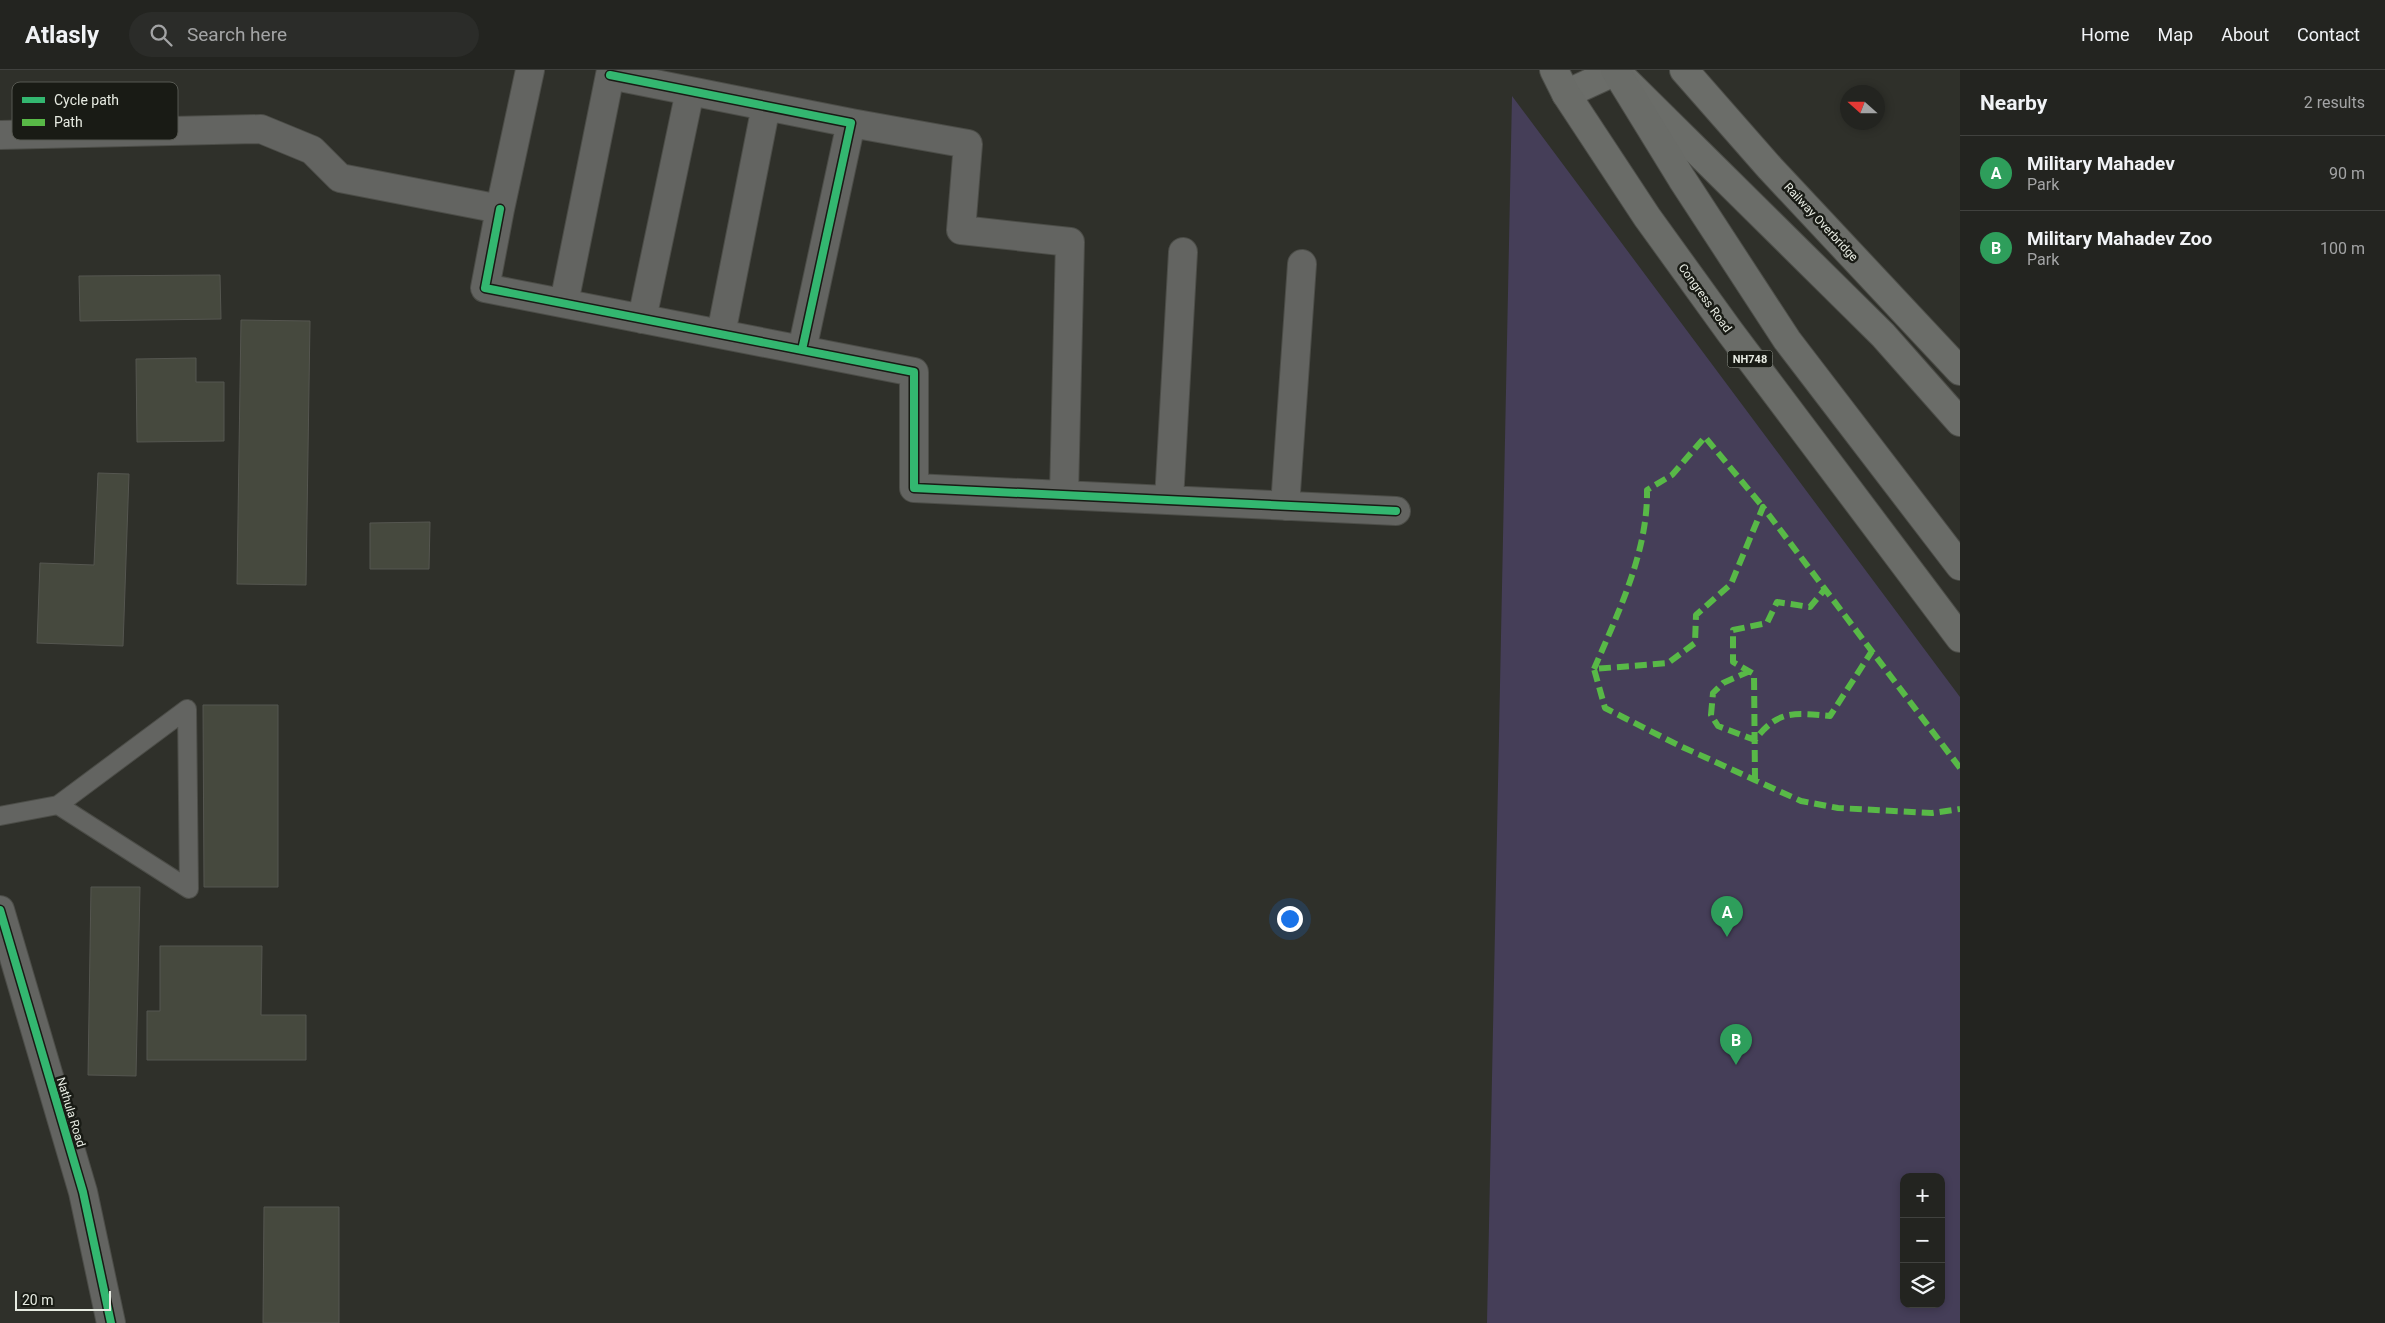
<!DOCTYPE html>
<meta charset="utf-8">
<style>
:root{--surface:#232420;--page:#2b2c29;--text:#f1f3f6;--muted:#a3a4a5;--line:#40413e;--accent:#bca0f2}
body{margin:0;font-family:Roboto,sans-serif;background:var(--page);color:var(--text)}
.controls{position:absolute;right:15px;bottom:15px;display:grid;overflow:hidden;border-radius:10px;box-shadow:0 2px 8px #0003}
.controls button{width:45px;height:45px;display:grid;place-items:center;padding:0;border:0;border-bottom:1px solid var(--line);background:var(--surface);color:var(--text);font:25px sans-serif}
.compass{position:absolute;left:1840px;top:15px;width:45px;height:45px;border-radius:50%;background:var(--surface);box-shadow:0 2px 8px #0003;rotate:291deg}
.scale{position:absolute;left:15px;bottom:12px;width:96px;box-sizing:border-box;padding-left:5px;border:2px solid #e7ebe2;border-top:0;font-size:14px;line-height:18px;white-space:nowrap;color:#e7ebe2;-webkit-text-stroke:4px #191b15;paint-order:stroke}
.you{position:absolute;left:1289px;top:848px;width:18px;height:18px;margin:-12px;border:4px solid #fff;border-radius:50%;background:#1a73e8;box-shadow:0 0 0 8px #1a73e833}
.badge{display:grid;place-items:center;width:32px;height:32px;border-radius:50%;background:var(--accent);color:#fff;font-size:16px;font-weight:700}
.pin{position:absolute;translate:-50% -41px;filter:drop-shadow(0 1px 2px #0008)}
.pin::after{content:'';position:absolute;top:26px;width:18px;height:15px;background:inherit;clip-path:polygon(0 0,100% 0,50% 100%)}
.list{margin:0;padding:0;list-style:none}
h2{display:flex;justify-content:space-between;align-items:center;height:65px;margin:0;padding:0 20px;font-size:21px}
h2 small{font-size:16px;font-weight:400;color:var(--muted)}
.list li{display:grid;grid-template-columns:32px 1fr auto;gap:15px;align-items:center;box-sizing:border-box;height:75px;padding:0 20px;border-top:1px solid var(--line)}
.list b{display:block;font-size:19px;white-space:nowrap}
.list p{margin:0;font-size:16px;white-space:nowrap;color:var(--muted)}
.list em{font-size:16px;font-style:normal;color:var(--muted)}
.icon{flex:none;width:28px;height:28px;fill:none;stroke:currentColor;stroke-width:2;stroke-linecap:round;stroke-linejoin:round}
.map{position:relative;flex:none;width:1960px;height:1253px;overflow:hidden}
header{display:flex;align-items:center;gap:30px;box-sizing:border-box;height:70px;padding:0 25px;background:var(--surface);border-bottom:1px solid var(--line)}
header strong{font-size:24px}
nav{display:flex;gap:28px;margin-inline-start:auto;font-size:18px}
.search{width:350px;height:45px;background:var(--page);display:flex;align-items:center;gap:12px;box-sizing:border-box;padding:0 18px;border-radius:28px;color:var(--muted);font-size:19px}
main{display:flex}
aside{flex:1;background:var(--surface)}
.map>svg:first-child{display:block}
.green{fill:#453e58;fill-rule:evenodd}
.building{fill:#46493e;stroke:#555650}
.lines{fill:none;stroke-linecap:round;stroke-linejoin:round}
.service-casing{stroke:#4c4d48;stroke-width:20}
.minor-casing{stroke:#4c4d48;stroke-width:30}
.primary-casing{stroke:#4c4d48;stroke-width:30}
.trunk-casing{stroke:#4c4d48;stroke-width:30}
.service{stroke:#636461;stroke-width:18}
.minor{stroke:#636461;stroke-width:28}
.primary{stroke:#6b6d69;stroke-width:28}
.trunk{stroke:#6a6c68;stroke-width:28}
.quiet{stroke:#58b947;stroke-width:6;stroke-dasharray:12 6;stroke-linecap:butt}
.cycleway-casing{stroke:#191b15;stroke-width:11}
.cycleway{stroke:#33b770;stroke-width:8}
.labels{text-anchor:middle;dominant-baseline:central;stroke-width:5;stroke-linejoin:round;paint-order:stroke}
.shield{fill:#191b15;stroke:#a9ada4;stroke-width:1}
.shield-label{font-size:11px;font-weight:bold;fill:#e7ebe2}
.street-label{font-size:12px;fill:#e7ebe2;stroke:#191b15}
.key{fill:#191b15;stroke:#575952;stroke-width:1}
.key-label{font-size:14px;fill:#e7ebe2}
</style>
<header>
<strong>Atlasly</strong>
<div class="search"><svg class="icon" aria-label="search" viewBox="0 0 24 24"><circle cx="10" cy="10" r="6"/><path d="M15 15l6 6"/></svg>Search here</div>
<nav><a>Home</a><a>Map</a><a>About</a><a>Contact</a></nav>
</header>
<main>
<div class="map">
<svg width="1960" height="1253" viewBox="0 0 1960 1253">
<rect width="100%" height="100%" fill="#2f302a"/>
<path class="green" d="M1512,26L1960,627V1253H1487ZM1904,1107H1941V1234H1904Z"/>
<path class="building" d="M220,205L221,249L80,251L79,206Z
M241,250L310,251L306,515L237,514Z
M196,288V312H224V371L137,372L136,289Z
M98,403L129,404L123,576L37,573L40,493L94,495Z
M430,452L429,499H370V453Z
M203,635H278V817H204Z
M91,817H140L136,1006L88,1005Z
M160,876H262L261,945H306V990H147V941H160Z
M264,1137H339V1253H263Z"/>
<g class="lines">
<defs>
<path id="service" d="M0,746L58,735L187,639L189,819L58,735"/>
<path id="minor" d="M610,5L851,53L802,280
M851,53L968,74L961,160L1070,172L1064,425
M0,65L261,59L312,80L340,108L500,139L530,0
M500,139L485,218L914,302V418L1396,441
M564,233L611,0
M642,249L690,21
M721,264L766,36
M1169,430L1183,182
M1285,436L1302,194
M0,840L83,1122L111,1253"/>
<path id="primary" d="M1684,0L1770,98L1960,301
M1566,24L1616,1L1883,265L1960,352"/>
<path id="trunk" d="M1554,0L1566,24L1647,147L1730,262L1960,568
M1615,0L1682,109L1787,270L1960,496"/>
</defs>
<use href="#service" class="service-casing"/>
<use href="#minor" class="minor-casing"/>
<use href="#primary" class="primary-casing"/>
<use href="#trunk" class="trunk-casing"/>
<use href="#service" class="service"/>
<use href="#minor" class="minor"/>
<use href="#primary" class="primary"/>
<use href="#trunk" class="trunk"/>
<path class="quiet" d="M1594,599C1618,543 1648,482 1647,420L1672,405L1705,367L1763,437
M1750,601L1723,613L1713,623L1711,645L1718,656L1755,670C1778,639 1796,643 1830,646L1872,581
M1960,698L1763,437L1731,514L1696,545L1695,573L1668,593L1594,599L1605,638L1678,675L1801,731L1838,738L1932,743L1960,739
M1755,710L1754,604L1733,592V560L1767,553L1777,532L1810,537L1825,519"/>
<defs>
<path id="cycleway" d="M610,5L851,53L802,280
M500,139L485,218L914,302V418L1396,441
M0,840L83,1122L111,1253"/>
</defs>
<use href="#cycleway" class="cycleway-casing"/>
<use href="#cycleway" class="cycleway"/>
</g>
<g class="labels">
<rect class="shield" x="1727.5" y="280.5" width="45" height="17" rx="4"/>
<g class="shield-label">
<text x="1750" y="289">NH748</text>
</g>
<g class="street-label">
<text transform="translate(1821 152) rotate(47)">Railway Overbridge</text>
<text transform="translate(1705 228) rotate(54)">Congress Road</text>
<text transform="translate(71 1042) rotate(73)">Nathula Road</text>
</g>
</g>
<rect x="12" y="12" width="166" height="58" rx="8" class="key"/>
<rect x="22" y="27" width="23" height="6" fill="#33b770"/>
<rect x="22" y="49" width="23" height="7" fill="#58b947"/>
<g class="key-label">
<text x="54" y="35">Cycle path</text>
<text x="54" y="57">Path</text>
</g>
</svg>
<div class="controls">
<button>+</button>
<button>−</button>
<button><svg class="icon" aria-label="layers" viewBox="0 0 24 24"><path d="M12 4l9 5-9 5-9-5zM3 14l9 5 9-5"/></svg></button>
</div>
<svg class="compass" viewBox="-18 -18 36 36"><path d="M0-13l5 13h-10z" fill="#e53935"/><path d="M0 13l5-13h-10z" fill="#a3a4a5"/></svg>
<div class="scale">20 m</div>
<div class="you"></div>
<div class="pin badge" style="left:1727px;top:867px;background:#2e9e5b">A</div>
<div class="pin badge" style="left:1736px;top:995px;background:#2e9e5b">B</div>
</div>
<aside>
<h2>Nearby<small>2 results</small></h2>
<ul class="list">
<li><span class="badge" style="background:#2e9e5b">A</span><div><b>Military Mahadev</b><p>Park</p></div><em>90 m</em></li>
<li><span class="badge" style="background:#2e9e5b">B</span><div><b>Military Mahadev Zoo</b><p>Park</p></div><em>100 m</em></li>
</ul>
</aside>
</main>
